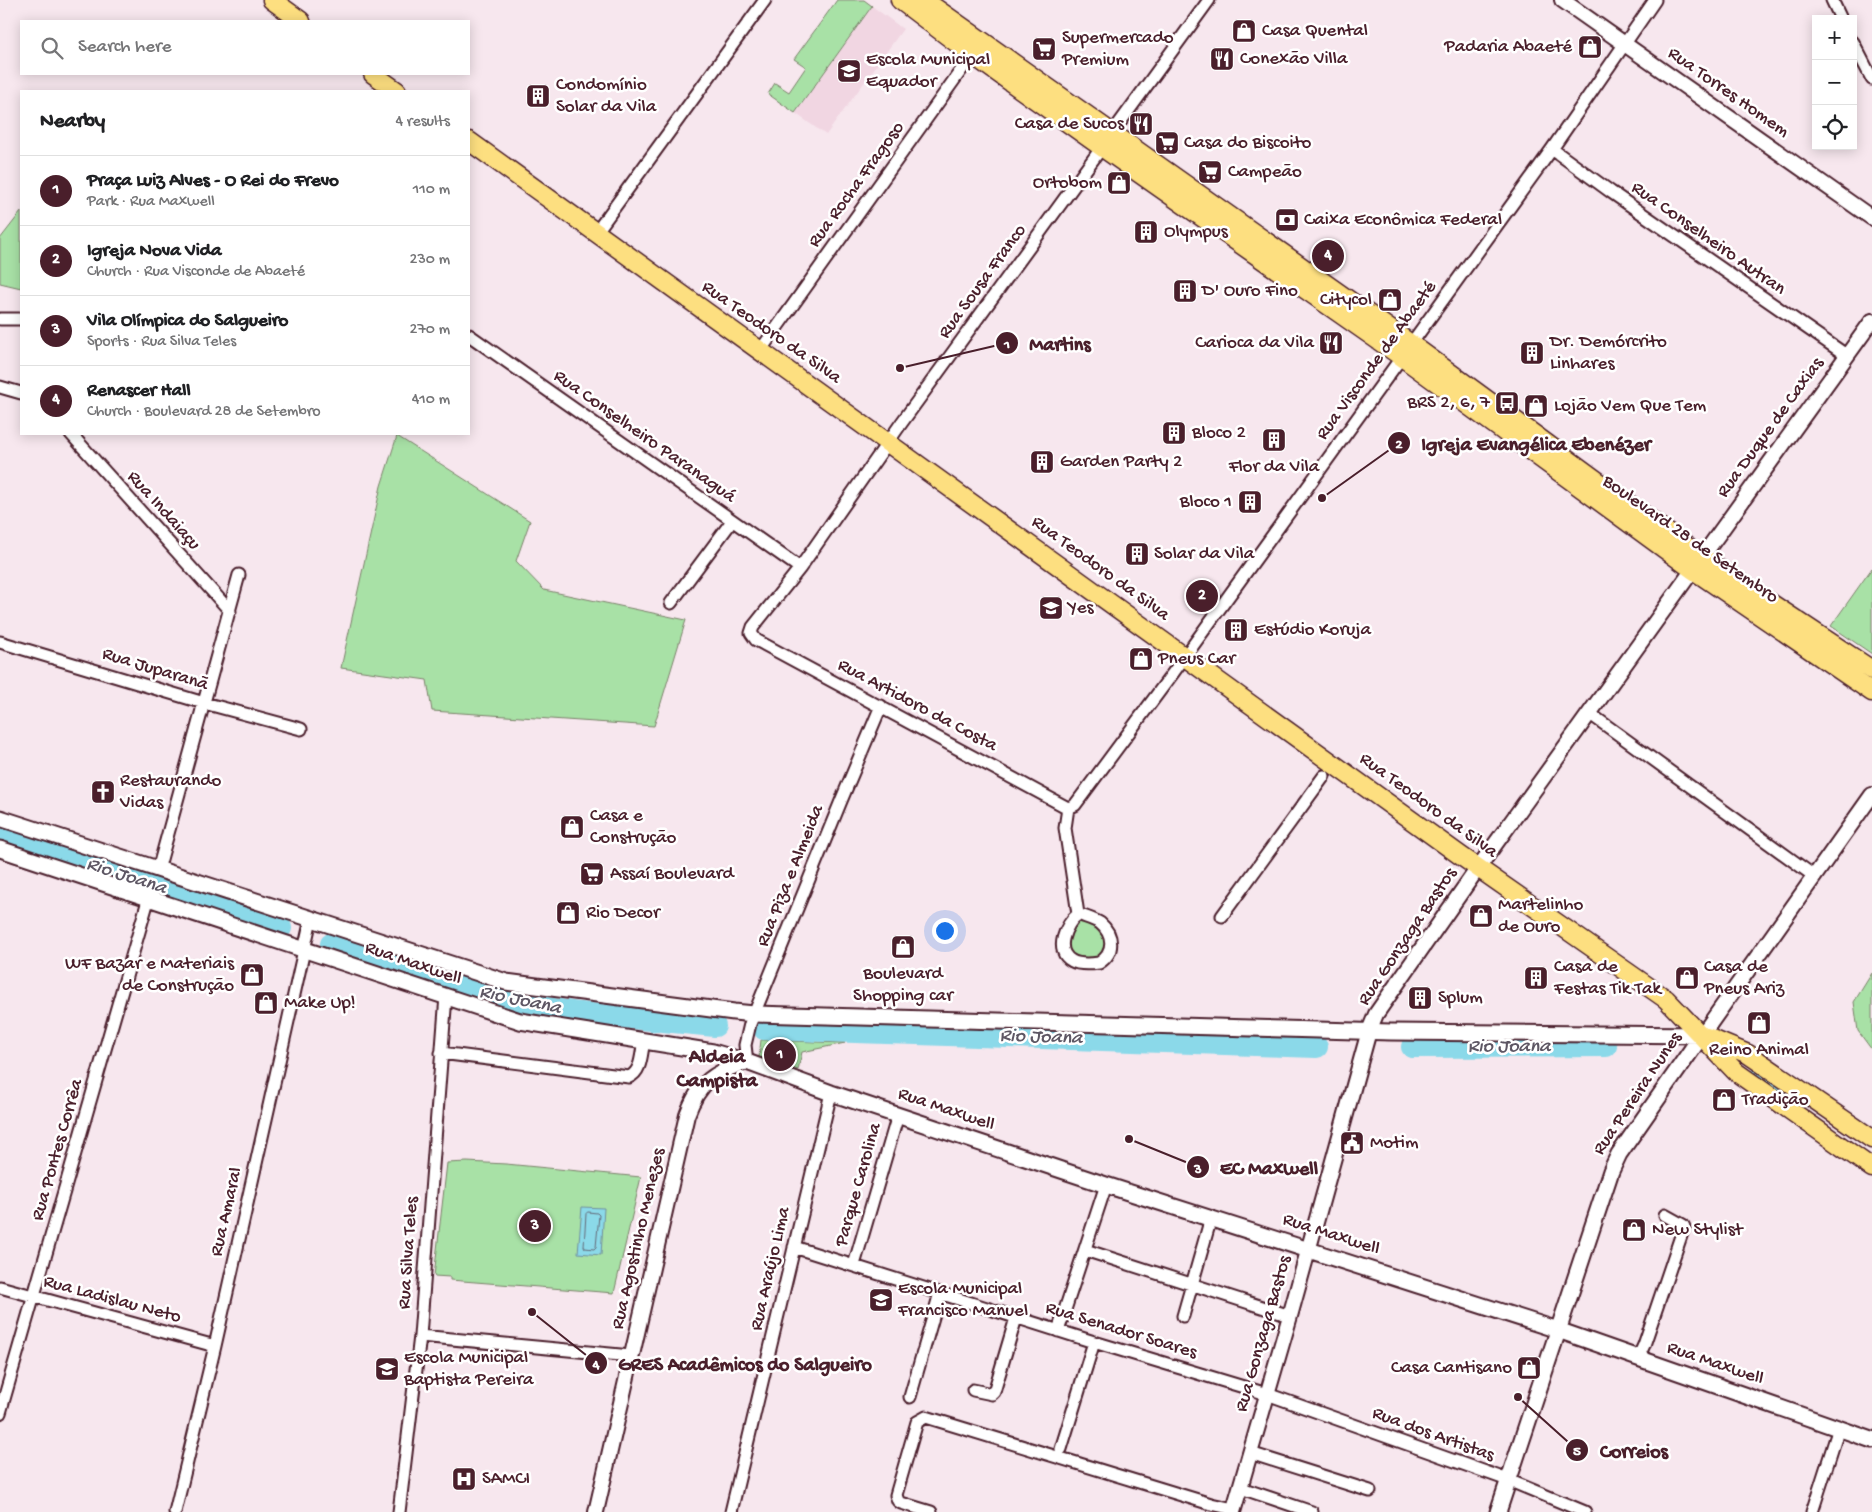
<!DOCTYPE html>
<meta charset="utf-8">
<style>
:root{--surface:#fff;--page:#f2f2f2;--text:#202124;--muted:#757577;--line:#e0e0e0;--accent:#4a1f2b}
body{margin:0;font-family:"Gochi Hand",sans-serif;background:var(--page);color:var(--text)}
.controls{position:absolute;right:15px;top:15px;display:grid;overflow:hidden;border-radius:0px;box-shadow:0 2px 12px #0003}
.controls button{width:45px;height:45px;display:grid;place-items:center;padding:0;border:0;border-bottom:1px solid var(--line);background:var(--surface);color:var(--text);font:25px sans-serif}
.you{position:absolute;left:944px;top:930px;width:18px;height:18px;margin:-12px;border:4px solid #fff;border-radius:50%;background:#1a73e8;box-shadow:0 0 0 8px #1a73e833}
.badge{display:grid;place-items:center;width:32px;height:32px;border-radius:50%;background:var(--accent);color:#fff;font-size:16px;font-weight:700}
.pin{position:absolute;translate:-50% -50%;border:2px solid #fff;box-shadow:0 1px 5px #0006}
.list{margin:0;padding:0;list-style:none}
h2{display:flex;justify-content:space-between;align-items:center;height:65px;margin:0;padding:0 20px;font-size:21px}
h2 small{font-size:16px;font-weight:400;color:var(--muted)}
.list li{display:grid;grid-template-columns:32px 1fr auto;gap:15px;align-items:center;box-sizing:border-box;height:70px;padding:0 20px;border-top:1px solid var(--line)}
.list b{display:block;font-size:19px;white-space:nowrap}
.list p{margin:0;font-size:16px;white-space:nowrap;color:var(--muted)}
.list em{font-size:16px;font-style:normal;color:var(--muted)}
.icon{flex:none;width:28px;height:28px;fill:none;stroke:currentColor;stroke-width:2;stroke-linecap:round;stroke-linejoin:round}
.map{position:relative;flex:none;width:1872px;height:1512px;overflow:hidden}
.search{position:absolute;background:var(--surface);box-shadow:0 2px 12px #0003;left:20px;top:20px;width:450px;height:55px;display:flex;align-items:center;gap:12px;box-sizing:border-box;padding:0 18px;border-radius:0px;color:var(--muted);font-size:19px}
.panel{position:absolute;background:var(--surface);box-shadow:0 2px 12px #0003;left:20px;top:90px;width:450px;height:345px;border-radius:0px}
.map>svg:first-child{display:block}
.built{fill:#f1d6e2}
.green{fill:#a8e1a6;stroke:#798068}
.water{fill:#8bd9e9;stroke:#718f9d}
.lines{fill:none;stroke-linecap:round;stroke-linejoin:round}
.shore{stroke:#646977;stroke-width:1}
.river{stroke:#8bd9e9;stroke-width:22}
.minor-casing{stroke:#4a1f2b;stroke-width:15}
.tertiary-casing{stroke:#4a1f2b;stroke-width:18}
.secondary-casing{stroke:#4a1f2b;stroke-width:19}
.primary-casing{stroke:#4a1f2b;stroke-width:21}
.minor{stroke:#fff;stroke-width:11}
.tertiary{stroke:#fff;stroke-width:14}
.secondary{stroke:#fff;stroke-width:15}
.primary{stroke:#fddf80;stroke-width:18}
.labels{text-anchor:middle;dominant-baseline:central;stroke-width:5;stroke-linejoin:round;paint-order:stroke}
.poi-label{font-size:19px;fill:#4a1f2b;stroke:#fff;text-anchor:start}
.street-label{font-size:19px;fill:#4a1f2b;stroke:#fff}
.water-label{font-size:20px;font-style:italic;fill:#5e5764;stroke:#fff}
.quarter-label{font-size:21px;font-weight:bold;fill:#4a1f2b;stroke:#fff}
.leader{fill:none;stroke:#4a1f2b;stroke-width:2}
.callout-dot{fill:#4a1f2b;stroke:#fff;stroke-width:2}
.mark-label{font-size:15px;text-anchor:middle;font-weight:bold;fill:#fff}
.callout-label{font-size:20px;text-anchor:middle;font-weight:bold;fill:#4a1f2b;stroke:#fff;stroke-width:5;stroke-linejoin:round;paint-order:stroke}
</style>
<div class="map">
<svg width="1872" height="1512" viewBox="0 0 1872 1512">
<rect width="100%" height="100%" fill="#f7e7ee"/>
<filter id="ink" filterUnits="userSpaceOnUse"><feTurbulence type="fractalNoise" baseFrequency=".02" numOctaves="2"/><feDisplacementMap in="SourceGraphic" scale="10" xChannelSelector="R" yChannelSelector="G"/><feConvolveMatrix kernelMatrix="1 2 1 2 8 2 1 2 1" color-interpolation-filters="sRGB"/></filter>
<g filter="url(#ink)">
<path class="built" d="M872,6L903,29L826,135L795,113Z"/>
<path class="green" d="M837,0H864L872,6L795,113L768,94L775,83L789,92L806,67L794,59Z
M21,212V288L0,283V239Z
M397,436L530,521L516,561L544,590L686,620L654,726L432,711L427,680L341,668L381,486Z
M1872,568V654L1831,626Z
M1080,918L1102,930L1109,940L1101,957C1087,961 1080,964 1068,953C1066,935 1068,932 1080,918Z
M1872,973V1050L1858,1031L1854,1002Z
M761,1040L845,1043L802,1052L798,1070L759,1057Z
M467,1162L506,1164L641,1177L614,1293L450,1280V1277L434,1276L447,1163Z"/>
<path class="water" d="M582,1207L604,1208L601,1255L578,1253Z"/>
<g class="lines">
<path class="shore" d="M588,1212L597,1213L599,1215L596,1247L594,1249L585,1248L584,1246L586,1214Z"/>
<path class="river" d="M0,835L281,928
M331,944L503,1001L579,1013L715,1026
M764,1029L1317,1047
M1412,1047L1606,1046
M1758,1079L1787,1096"/>
<defs>
<path id="minor" d="M1832,0L1841,19
M1853,42L1872,79
M1552,149L1611,192L1846,355
M595,234L765,0
M0,319H21
M469,335L800,568
M760,351L967,62L971,48
M0,387L21,393
M71,434L230,611
M671,603L732,521
M0,642L204,703L301,729
M1589,713L1814,876
M1068,808L756,640L751,633L753,627L800,568L900,425L1209,0
M1068,808L1075,805L1173,673L1411,344L1552,149L1655,0
M1068,808L1065,828L1078,914
M158,870L239,575
M1078,914C1085,917 1093,919 1100,923C1114,935 1115,953 1099,963C1091,964 1079,965 1072,961C1053,951 1066,924 1078,914Z
M1222,916L1324,776
M441,1053L629,1077C642,1072 641,1053 644,1041
M747,1062L745,1045L750,1024L841,801L881,706
M794,1247L1094,1342L1267,1394L1508,1480L1585,1512
M1085,1250L1290,1316
M854,1265L898,1115
M0,1287L215,1346
M1183,1316L1211,1218
M1058,1331L1106,1185
M420,1336L631,1356
M1638,1358L1644,1345L1684,1227L1683,1225L1665,1215
M973,1390L992,1394L994,1392L1016,1318
M910,1397L940,1293
M0,1413L149,897
M1061,1449L1094,1342
M1250,1453L1370,1491
M1241,1488L1312,1512
M175,1512L215,1346L311,919
M399,1512L420,1336L446,996
M731,1512L831,1093
M931,1512L901,1503L898,1501L896,1495L917,1422L926,1417L1211,1504L1234,1509
M1812,1512L1839,1428"/>
<path id="tertiary" d="M1562,0L1872,218
M1702,1035L1872,795
M596,1512L687,1115C699,1082 714,1072 747,1062
M1233,1512L1290,1316L1369,1031L1376,1014L1478,868L1872,321"/>
<path id="secondary" d="M0,818L506,982L734,1012L754,1014L1391,1032L1702,1035
M0,849L520,1021L713,1052L747,1062L831,1093L1106,1185L1558,1330L1872,1440
M1498,1512L1611,1171L1619,1154L1702,1035"/>
<path id="primary" d="M272,0L301,21
M900,0L970,53L1103,148L1402,357L1692,569L1872,692
M924,0L1411,344L1701,557L1872,670
M373,74L397,91
M469,141L1461,856L1666,999L1736,1072L1872,1168
M1707,1037L1748,1054L1872,1139"/>
</defs>
<use href="#minor" class="minor-casing"/>
<use href="#tertiary" class="tertiary-casing"/>
<use href="#secondary" class="secondary-casing"/>
<use href="#primary" class="primary-casing"/>
<use href="#minor" class="minor"/>
<use href="#tertiary" class="tertiary"/>
<use href="#secondary" class="secondary"/>
<use href="#primary" class="primary"/>
</g>
</g>
<defs>
<symbol id="shop-square" viewBox="-11 -11 22 22"><rect x="-9" y="-9" width="18" height="18" rx="4" fill="#4a1f2b" stroke="#fff"/><path d="M-5-2.5h2.3a2.7 3.5 0 0 1 5.4 0H5L5.5 6h-11ZM-1.5-2.5h3a1.5 2.3 0 0 0-3 0Z" fill="#fff"/></symbol>
<symbol id="supermarket-square" viewBox="-11 -11 22 22"><rect x="-9" y="-9" width="18" height="18" rx="4" fill="#4a1f2b" stroke="#fff"/><path d="M-6-5.5h2.5l.6 2H6L4.5 2H-2.5L-4.4-4H-6ZM-1.5 3.2a1.3 1.3 0 1 0 .1 0ZM3 3.2a1.3 1.3 0 1 0 .1 0Z" fill="#fff"/></symbol>
<symbol id="restaurant-square" viewBox="-11 -11 22 22"><rect x="-9" y="-9" width="18" height="18" rx="4" fill="#4a1f2b" stroke="#fff"/><path d="M-5-6h1v4h1v-4h1v4h1v-4h1v5L-1.5 .5V6h-2V.5L-5-1ZM5-6V6H3V1.5H1.5Q1.5-4 5-6Z" fill="#fff"/></symbol>
<symbol id="school-square" viewBox="-11 -11 22 22"><rect x="-9" y="-9" width="18" height="18" rx="4" fill="#4a1f2b" stroke="#fff"/><path d="M0-5L7-2L0 1L-7-2ZM-4 1L0 2.5L4 1V4Q0 6-4 4Z" fill="#fff"/></symbol>
<symbol id="building-square" viewBox="-11 -11 22 22"><rect x="-9" y="-9" width="18" height="18" rx="4" fill="#4a1f2b" stroke="#fff"/><path d="M-4-6H4V6H1V3H-1V6H-4ZM-2.5-4.3h1.7v1.8h-1.7ZM.8-4.3h1.7v1.8H.8ZM-2.5-1h1.7V.8h-1.7ZM.8-1h1.7V.8H.8Z" fill="#fff"/></symbol>
<symbol id="bank-square" viewBox="-11 -11 22 22"><rect x="-9" y="-9" width="18" height="18" rx="4" fill="#4a1f2b" stroke="#fff"/><path d="M-6-4H6V4H-6ZM0-2.3a2.3 2.3 0 1 0 0 4.6a2.3 2.3 0 1 0 0-4.6Z" fill="#fff"/></symbol>
<symbol id="bus-square" viewBox="-11 -11 22 22"><rect x="-9" y="-9" width="18" height="18" rx="4" fill="#4a1f2b" stroke="#fff"/><path d="M-5-6H5V4H4V6H2V4H-2V6H-4V4H-5ZM-3.5-4V0h7V-4ZM-3.5 1.2v1.5H-2V1.2ZM2 1.2v1.5H3.5V1.2Z" fill="#fff"/></symbol>
<symbol id="church-square" viewBox="-11 -11 22 22"><rect x="-9" y="-9" width="18" height="18" rx="4" fill="#4a1f2b" stroke="#fff"/><path d="M-1.2-6h2.4v3.5h3.3v2.4h-3.3V6h-2.4V-.1h-3.3v-2.4h3.3Z" fill="#fff"/></symbol>
<symbol id="civic-square" viewBox="-11 -11 22 22"><rect x="-9" y="-9" width="18" height="18" rx="4" fill="#4a1f2b" stroke="#fff"/><path d="M-.6-6.5H3V-4.5H.6V-3L4-1V1h2V6H-6V1h2V-1L-.6-3ZM-1.2 2.5V6h2.4V2.5Z" fill="#fff"/></symbol>
<symbol id="hospital-square" viewBox="-11 -11 22 22"><rect x="-9" y="-9" width="18" height="18" rx="4" fill="#4a1f2b" stroke="#fff"/><path d="M-5-5h3v3.5h4V-5h3V5h-3V1.5h-4V5h-3Z" fill="#fff"/></symbol>
</defs>
<g fill-rule="evenodd">
<use href="#shop-square" x="1230" y="17" width="28" height="28"/>
<use href="#shop-square" x="1576" y="33" width="28" height="28"/>
<use href="#supermarket-square" x="1030" y="35" width="28" height="28"/>
<use href="#restaurant-square" x="1208" y="45" width="28" height="28"/>
<use href="#school-square" x="835" y="57" width="28" height="28"/>
<use href="#building-square" x="524" y="82" width="28" height="28"/>
<use href="#restaurant-square" x="1127" y="110" width="28" height="28"/>
<use href="#supermarket-square" x="1153" y="129" width="28" height="28"/>
<use href="#supermarket-square" x="1196" y="158" width="28" height="28"/>
<use href="#shop-square" x="1105" y="169" width="28" height="28"/>
<use href="#bank-square" x="1273" y="206" width="28" height="28"/>
<use href="#building-square" x="1132" y="218" width="28" height="28"/>
<use href="#building-square" x="1171" y="277" width="28" height="28"/>
<use href="#shop-square" x="1376" y="286" width="28" height="28"/>
<use href="#restaurant-square" x="1317" y="329" width="28" height="28"/>
<use href="#building-square" x="1518" y="339" width="28" height="28"/>
<use href="#bus-square" x="1493" y="389" width="28" height="28"/>
<use href="#shop-square" x="1522" y="392" width="28" height="28"/>
<use href="#building-square" x="1160" y="419" width="28" height="28"/>
<use href="#building-square" x="1260" y="426" width="28" height="28"/>
<use href="#building-square" x="1028" y="448" width="28" height="28"/>
<use href="#building-square" x="1236" y="488" width="28" height="28"/>
<use href="#building-square" x="1123" y="540" width="28" height="28"/>
<use href="#school-square" x="1037" y="594" width="28" height="28"/>
<use href="#building-square" x="1222" y="616" width="28" height="28"/>
<use href="#shop-square" x="1127" y="645" width="28" height="28"/>
<use href="#church-square" x="89" y="778" width="28" height="28"/>
<use href="#shop-square" x="558" y="813" width="28" height="28"/>
<use href="#supermarket-square" x="578" y="860" width="28" height="28"/>
<use href="#shop-square" x="554" y="899" width="28" height="28"/>
<use href="#shop-square" x="1467" y="902" width="28" height="28"/>
<use href="#shop-square" x="889" y="933" width="28" height="28"/>
<use href="#shop-square" x="238" y="961" width="28" height="28"/>
<use href="#building-square" x="1522" y="964" width="28" height="28"/>
<use href="#shop-square" x="1673" y="964" width="28" height="28"/>
<use href="#building-square" x="1406" y="984" width="28" height="28"/>
<use href="#shop-square" x="252" y="989" width="28" height="28"/>
<use href="#shop-square" x="1745" y="1009" width="28" height="28"/>
<use href="#shop-square" x="1710" y="1086" width="28" height="28"/>
<use href="#civic-square" x="1338" y="1129" width="28" height="28"/>
<use href="#shop-square" x="1620" y="1216" width="28" height="28"/>
<use href="#school-square" x="867" y="1286" width="28" height="28"/>
<use href="#shop-square" x="1515" y="1354" width="28" height="28"/>
<use href="#school-square" x="373" y="1355" width="28" height="28"/>
<use href="#hospital-square" x="450" y="1465" width="28" height="28"/>
</g>
<g class="labels">
<g class="poi-label">
<text x="1262" y="31">Casa Quental</text>
<text x="1062" y="38">Supermercado<tspan x="1062" dy="22">Premium</tspan></text>
<text x="1572" y="47" text-anchor="end">Padaria Abaeté</text>
<text x="1240" y="59">Conexão Villa</text>
<text x="866" y="60">Escola Municipal<tspan x="866" dy="22">Equador</tspan></text>
<text x="556" y="85">Condomínio<tspan x="556" dy="22">Solar da Vila</tspan></text>
<text x="1124" y="124" text-anchor="end">Casa de Sucos</text>
<text x="1184" y="143">Casa do Biscoito</text>
<text x="1228" y="172">Campeão</text>
<text x="1102" y="183" text-anchor="end">Ortobom</text>
<text x="1304" y="220">Caixa Econômica Federal</text>
<text x="1164" y="232">Olympus</text>
<text x="1202" y="291">D' Ouro Fino</text>
<text x="1372" y="300" text-anchor="end">Citycol</text>
<text x="1550" y="342">Dr. Demórcrito<tspan x="1550" dy="22">Linhares</tspan></text>
<text x="1314" y="343" text-anchor="end">Carioca da Vila</text>
<text x="1490" y="403" text-anchor="end">BRS 2, 6, 7</text>
<text x="1554" y="406">Lojão Vem Que Tem</text>
<text x="1192" y="433">Bloco 2</text>
<text x="1060" y="462">Garden Party 2</text>
<text x="1274" y="467" text-anchor="middle">Flor da Vila</text>
<text x="1232" y="502" text-anchor="end">Bloco 1</text>
<text x="1154" y="554">Solar da Vila</text>
<text x="1068" y="608">Yes</text>
<text x="1254" y="630">Estúdio Koruja</text>
<text x="1158" y="659">Pneus Car</text>
<text x="120" y="781">Restaurando<tspan x="120" dy="22">Vidas</tspan></text>
<text x="590" y="816">Casa e<tspan x="590" dy="22">Construção</tspan></text>
<text x="610" y="874">Assaí Boulevard</text>
<text x="1498" y="905">Martelinho<tspan x="1498" dy="22">de Ouro</tspan></text>
<text x="586" y="913">Rio Decor</text>
<text x="234" y="964" text-anchor="end">WF Bazar e Materiais<tspan x="234" dy="22">de Construção</tspan></text>
<text x="1554" y="967">Casa de<tspan x="1554" dy="22">Festas Tik Tak</tspan></text>
<text x="1704" y="967">Casa de<tspan x="1704" dy="22">Pneus Ariz</tspan></text>
<text x="903" y="974" text-anchor="middle">Boulevard<tspan x="903" dy="22">Shopping car</tspan></text>
<text x="1438" y="998">Splum</text>
<text x="284" y="1003">Make Up!</text>
<text x="1759" y="1050" text-anchor="middle">Reino Animal</text>
<text x="1742" y="1100">Tradição</text>
<text x="1370" y="1143">Motim</text>
<text x="1652" y="1230">New Stylist</text>
<text x="898" y="1289">Escola Municipal<tspan x="898" dy="22">Francisco Manuel</tspan></text>
<text x="404" y="1358">Escola Municipal<tspan x="404" dy="22">Baptista Pereira</tspan></text>
<text x="1512" y="1368" text-anchor="end">Casa Cantisano</text>
<text x="482" y="1479">SAMCI</text>
</g>
<g class="street-label">
<text transform="translate(1728 93) rotate(35)">Rua Torres Homem</text>
<text transform="translate(857 185) rotate(-54)">Rua Rocha Fragoso</text>
<text transform="translate(1708 239) rotate(35)">Rua Conselheiro Autran</text>
<text transform="translate(983 282) rotate(-54)">Rua Sousa Franco</text>
<text transform="translate(771 333) rotate(35)">Rua Teodoro da Silva</text>
<text transform="translate(1377 361) rotate(-54)">Rua Visconde de Abaeté</text>
<text transform="translate(1771 428) rotate(-54)">Rua Duque de Caxias</text>
<text transform="translate(644 437) rotate(35)">Rua Conselheiro Paranaguá</text>
<text transform="translate(163 511) rotate(48)">Rua Indaiaçu</text>
<text transform="translate(1690 540) rotate(35)">Boulevard 28 de Setembro</text>
<text transform="translate(1100 569) rotate(36)">Rua Teodoro da Silva</text>
<text transform="translate(155 670) rotate(17)">Rua Juparanã</text>
<text transform="translate(917 706) rotate(28)">Rua Artidoro da Costa</text>
<text transform="translate(1428 806) rotate(36)">Rua Teodoro da Silva</text>
<text transform="translate(791 876) rotate(-68)">Rua Piza e Almeida</text>
<text transform="translate(1408 937) rotate(-56)">Rua Gonzaga Bastos</text>
<text transform="translate(413 964) rotate(19)">Rua Maxwell</text>
<text transform="translate(1638 1094) rotate(-56)">Rua Pereira Nunes</text>
<text transform="translate(946 1110) rotate(19)">Rua Maxwell</text>
<text transform="translate(58 1150) rotate(-74)">Rua Pontes Corrêa</text>
<text transform="translate(859 1185) rotate(-74)">Parque Carolina</text>
<text transform="translate(227 1212) rotate(-77)">Rua Amaral</text>
<text transform="translate(1331 1235) rotate(18)">Rua Maxwell</text>
<text transform="translate(639 1239) rotate(-77)">Rua Agostinho Menezes</text>
<text transform="translate(409 1253) rotate(-86)">Rua Silva Teles</text>
<text transform="translate(771 1269) rotate(-77)">Rua Araújo Lima</text>
<text transform="translate(112 1300) rotate(15)">Rua Ladislau Neto</text>
<text transform="translate(1121 1331) rotate(17)">Rua Senador Soares</text>
<text transform="translate(1264 1334) rotate(-74)">Rua Gonzaga Bastos</text>
<text transform="translate(1715 1364) rotate(19)">Rua Maxwell</text>
<text transform="translate(1433 1435) rotate(20)">Rua dos Artistas</text>
</g>
<g class="water-label">
<text transform="translate(126 877) rotate(18)">Rio Joana</text>
<text transform="translate(520 1001) rotate(12)">Rio Joana</text>
<text transform="translate(1041 1038) rotate(2)">Rio Joana</text>
<text x="1509" y="1047">Rio Joana</text>
</g>
<g class="quarter-label">
<text x="717" y="1058">Aldeia<tspan x="717" dy="24">Campista</tspan></text>
</g>
</g>
<path class="leader" d="M900 368L1007 343M1322 498L1399 443M1129 1139L1198 1167M532 1312L596 1363M1518 1397L1577 1450"/>
<g class="callout-dot">
<circle cx="900" cy="368" r="5"/>
<circle cx="1322" cy="498" r="5"/>
<circle cx="1129" cy="1139" r="5"/>
<circle cx="532" cy="1312" r="5"/>
<circle cx="1518" cy="1397" r="5"/>
<circle cx="1007" cy="343" r="12"/>
<circle cx="1399" cy="443" r="12"/>
<circle cx="1198" cy="1167" r="12"/>
<circle cx="596" cy="1363" r="12"/>
<circle cx="1577" cy="1450" r="12"/>
</g>
<g class="mark-label">
<text x="1007" y="348">1</text>
<text x="1399" y="448">2</text>
<text x="1198" y="1173">3</text>
<text x="596" y="1368">4</text>
<text x="1577" y="1455">5</text>
</g>
<g class="callout-label">
<text x="1060" y="350">Martins</text>
<text x="1536" y="450">Igreja Evangélica Ebenézer</text>
<text x="1269" y="1174">EC Maxwell</text>
<text x="745" y="1370">GRES Acadêmicos do Salgueiro</text>
<text x="1634" y="1457">Correios</text>
</g>
</svg>
<div class="controls">
<button>+</button>
<button>−</button>
<button><svg class="icon" aria-label="locate" viewBox="0 0 24 24"><circle cx="12" cy="12" r="6"/><path d="M12 2v4M12 18v4M2 12h4M18 12h4"/></svg></button>
</div>
<div class="you"></div>
<div class="pin badge" style="left:780px;top:1055px">1</div>
<div class="pin badge" style="left:1202px;top:596px">2</div>
<div class="pin badge" style="left:535px;top:1226px">3</div>
<div class="pin badge" style="left:1328px;top:256px">4</div>
<div class="search"><svg class="icon" aria-label="search" viewBox="0 0 24 24"><circle cx="10" cy="10" r="6"/><path d="M15 15l6 6"/></svg>Search here</div>
<section class="panel">
<h2>Nearby<small>4 results</small></h2>
<ul class="list">
<li><span class="badge">1</span><div><b>Praça Luiz Alves - O Rei do Frevo</b><p>Park · Rua Maxwell</p></div><em>110 m</em></li>
<li><span class="badge">2</span><div><b>Igreja Nova Vida</b><p>Church · Rua Visconde de Abaeté</p></div><em>230 m</em></li>
<li><span class="badge">3</span><div><b>Vila Olímpica do Salgueiro</b><p>Sports · Rua Silva Teles</p></div><em>270 m</em></li>
<li><span class="badge">4</span><div><b>Renascer Hall</b><p>Church · Boulevard 28 de Setembro</p></div><em>410 m</em></li>
</ul>
</section>
</div>
